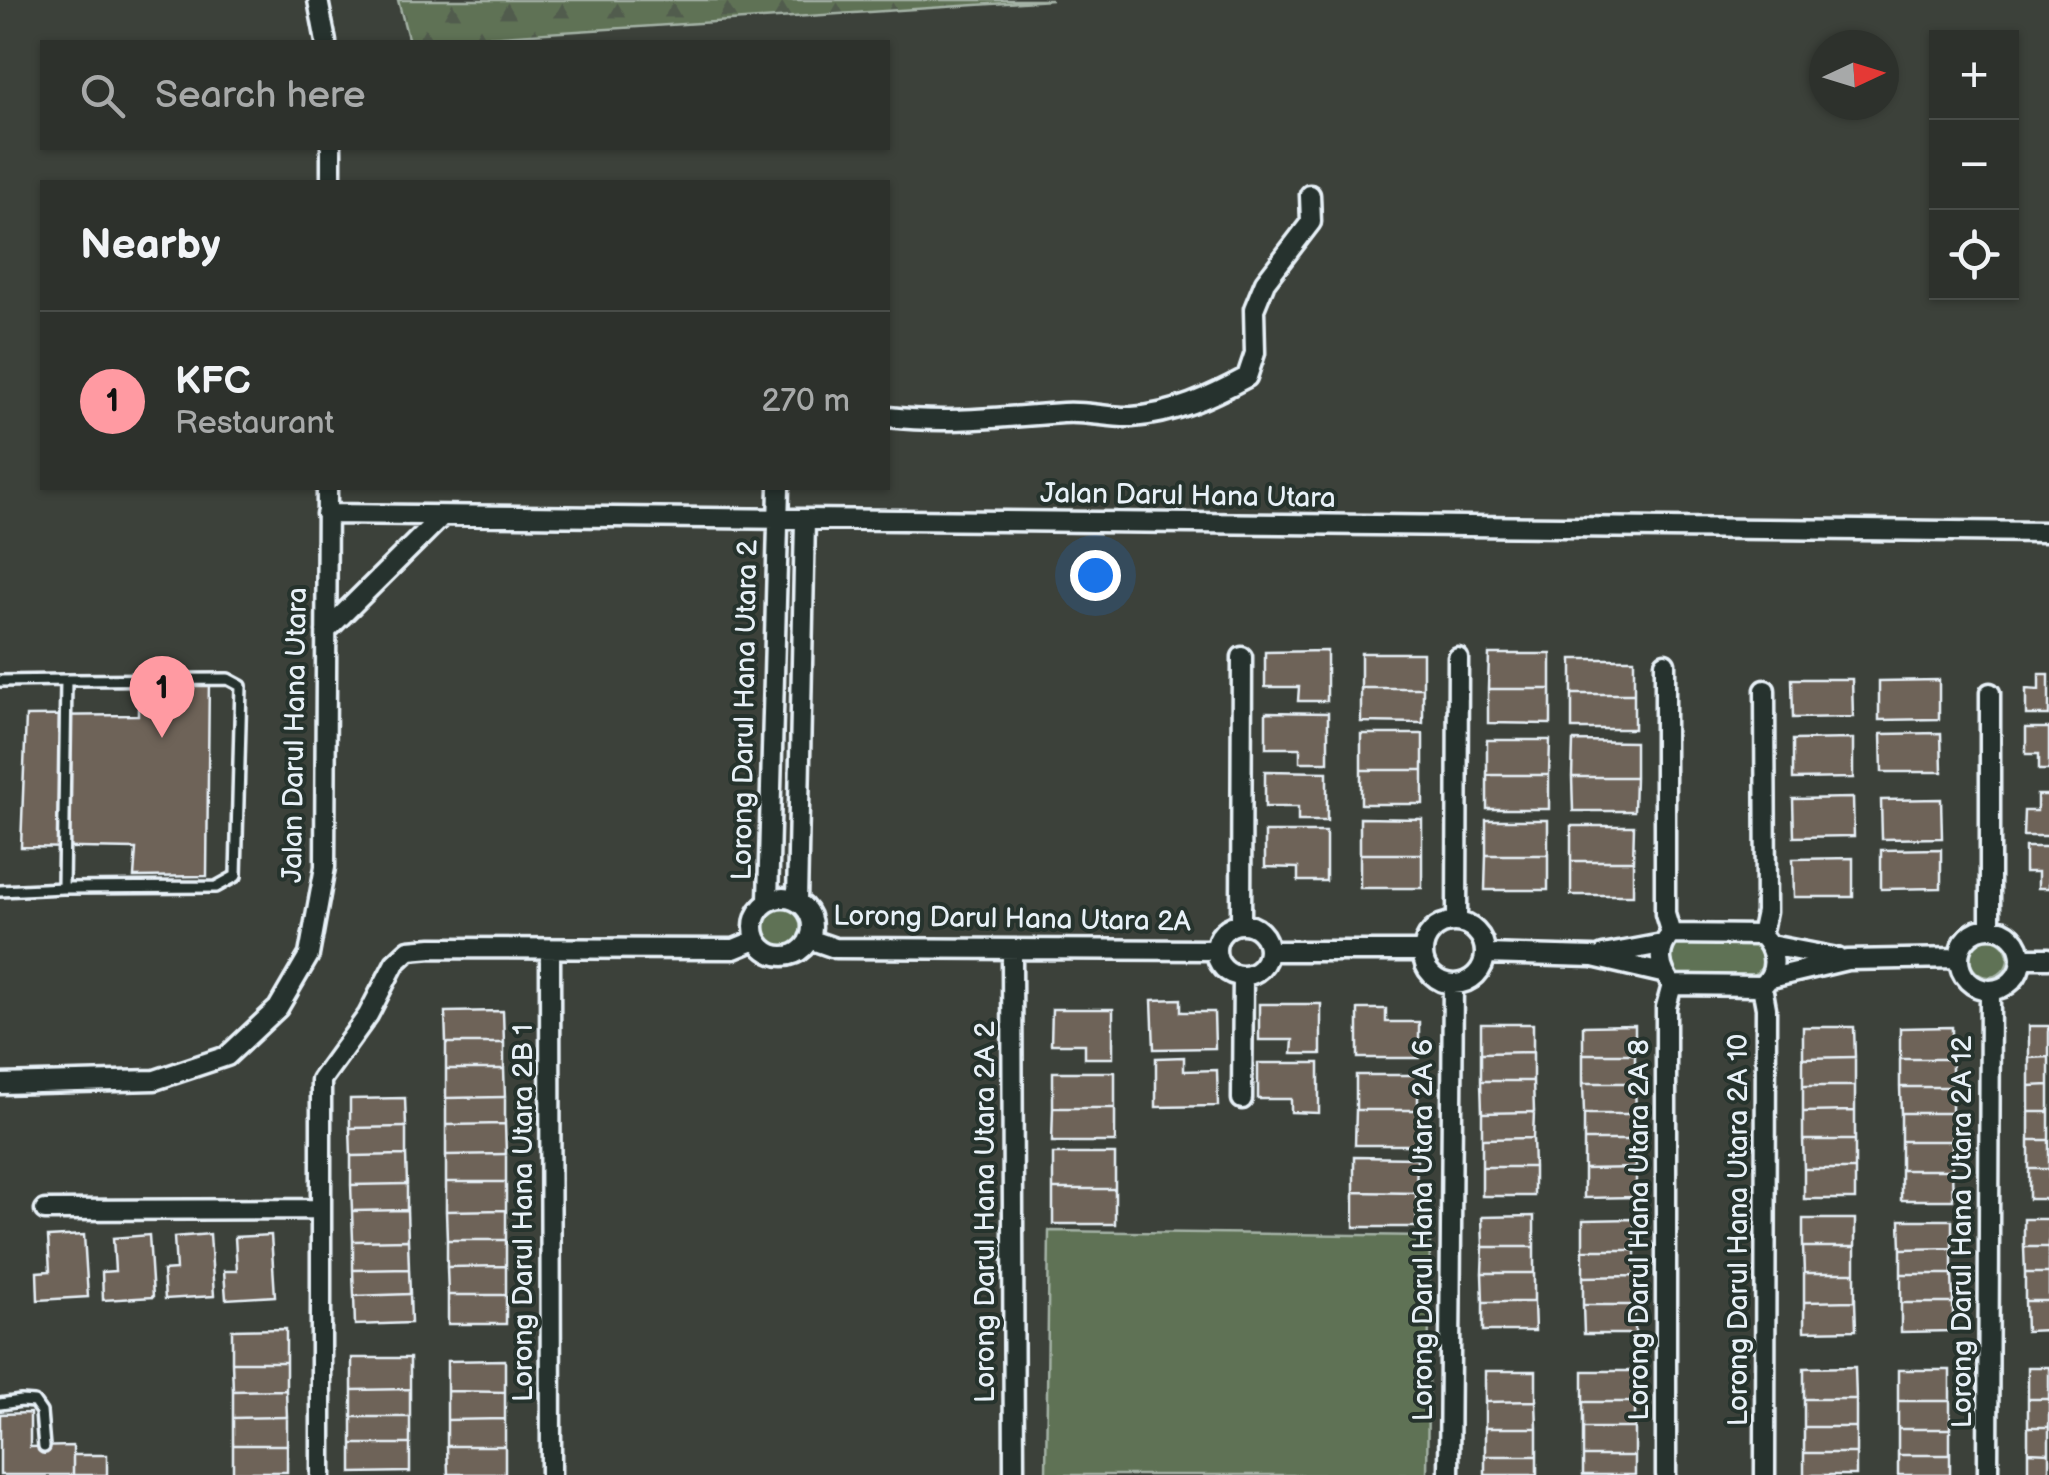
<!DOCTYPE html>
<meta charset="utf-8">
<style>
:root{--surface:#2d312c;--page:#393d38;--text:#f1f3f6;--muted:#a7a9a9;--line:#484c48;--accent:#ff9aa2}
body{margin:0;font-family:"Balsamiq Sans",sans-serif;background:var(--page);color:var(--text)}
.controls{position:absolute;right:30px;top:30px;display:grid;overflow:hidden;border-radius:0px;box-shadow:0 2px 8px #0004}
.controls button{width:90px;height:90px;display:grid;place-items:center;padding:0;border:0;border-bottom:2px solid var(--line);background:var(--surface);color:var(--text);font:50px sans-serif}
.compass{position:absolute;left:1809px;top:30px;width:90px;height:90px;border-radius:50%;background:var(--surface);box-shadow:0 2px 8px #0004;rotate:86deg}
.you{position:absolute;left:1095px;top:575px;width:35px;height:35px;margin:-25px;border:8px solid #fff;border-radius:50%;background:#1a73e8;box-shadow:0 0 0 15px #1a73e833}
.badge{display:grid;place-items:center;width:65px;height:65px;border-radius:50%;background:var(--accent);color:#111;font-size:32px;font-weight:700}
.pin{position:absolute;translate:-50% -82px;filter:drop-shadow(0 2px 5px #0008)}
.pin::after{content:'';position:absolute;top:52px;width:35px;height:30px;background:inherit;clip-path:polygon(0 0,100% 0,50% 100%)}
.list{margin:0;padding:0;list-style:none}
h2{display:flex;justify-content:space-between;align-items:center;height:130px;margin:0;padding:0 40px;font-size:42px}
h2 small{font-size:32px;font-weight:400;color:var(--muted)}
.list li{display:grid;grid-template-columns:65px 1fr auto;gap:30px;align-items:center;box-sizing:border-box;height:180px;padding:0 40px;border-top:2px solid var(--line)}
.list b{display:block;font-size:38px;white-space:nowrap}
.list p{margin:0;font-size:32px;white-space:nowrap;color:var(--muted)}
.list em{font-size:32px;font-style:normal;color:var(--muted)}
.icon{flex:none;width:55px;height:55px;fill:none;stroke:currentColor;stroke-width:2;stroke-linecap:round;stroke-linejoin:round}
.map{position:relative;flex:none;width:2049px;height:1475px;overflow:hidden}
.search{position:absolute;background:var(--surface);box-shadow:0 2px 8px #0004;left:40px;top:40px;width:850px;height:110px;display:flex;align-items:center;gap:25px;box-sizing:border-box;padding:0 35px;border-radius:0px;color:var(--muted);font-size:38px}
.panel{position:absolute;background:var(--surface);box-shadow:0 2px 8px #0004;left:40px;top:180px;width:850px;height:310px;border-radius:0px}
.map>svg:first-child{display:block}
.grass{fill:#5f7254;stroke:#a4b2a6;stroke-width:2.5}
.forest{fill:url(#forest-firs);stroke:#a4b2a6;stroke-width:2.5}
.building{fill:#6e6359;stroke:#e8f1f8;stroke-width:2.5}
.lines{fill:none;stroke-linecap:round;stroke-linejoin:round}
.lane-casing{stroke:#e8f1f8;stroke-width:16}
.street-casing{stroke:#e8f1f8;stroke-width:25}
.lane{stroke:#26332d;stroke-width:9}
.street{stroke:#26332d;stroke-width:18}
.labels{text-anchor:middle;dominant-baseline:central;stroke-width:8;stroke-linejoin:round;paint-order:stroke}
.street-label{font-size:28px;fill:#e8f1f8;stroke:#26332d}
</style>
<div class="map">
<svg width="2049" height="1475" viewBox="0 0 2049 1475">
<defs>
<pattern id="forest-firs" width="22" height="20" patternUnits="userSpaceOnUse" patternTransform="scale(2.5)"><rect width="22" height="20" fill="#5f7254"/><path d="M5 1l3.5 6h-7zM16 11l3.5 6h-7z" fill="#515b4e"/></pattern>
</defs>
<rect width="100%" height="100%" fill="#3c413a"/>
<filter id="ink" filterUnits="userSpaceOnUse"><feTurbulence type="fractalNoise" baseFrequency=".01" numOctaves="2"/><feDisplacementMap in="SourceGraphic" scale="20" xChannelSelector="R" yChannelSelector="G"/><feConvolveMatrix kernelMatrix="1 2 1 2 8 2 1 2 1" color-interpolation-filters="sRGB"/></filter>
<g filter="url(#ink)">
<path class="grass" d="M764 927a19 19 0 1 1 38 0a19 19 0 1 1-38 0Z
M1970 958a19 19 0 1 1 38 0a19 19 0 1 1-38 0Z
M1681,940L1750,941L1762,951V968L1750,978L1680,977C1665,967 1666,950 1681,940Z
M1049,1231L1430,1236L1427,1475H1046Z"/>
<path class="forest" d="M398,0H1052L409,42Z"/>
<path class="building" d="M1327,651V701H1298L1299,687H1265V652Z
M1361,653H1423V688H1361Z
M1489,654H1551V689H1488Z
M1572,659H1634V694H1572Z
M2039,674H2049V715H2026V689L2039,690Z
M138,675H209L207,876L134,877L136,849L21,847L26,716L138,715Z
M1792,679H1852L1853,717L1793,718Z
M1939,680V719L1879,720V681Z
M1361,688H1423V723L1361,722Z
M1488,689H1551V724L1488,723Z
M1572,694H1634V729H1572Z
M1266,712L1328,713V762H1300V748H1266Z
M2026,728H2049V770H2039V754H2026Z
M1941,733L1942,772H1882L1881,734Z
M1361,734H1423V770H1361Z
M1853,739V778L1793,779V740Z
M1487,740H1550L1549,775H1487Z
M1573,741L1635,742V777H1572Z
M1361,770H1423V804H1361Z
M1265,771L1327,772V821H1298V807H1265Z
M1487,775H1549V809H1487Z
M1572,777H1635L1634,811H1573Z
M2037,795H2049V836H2023L2024,811H2037Z
M1853,798L1854,836L1794,837L1793,799Z
M1941,799L1942,838L1882,839L1881,800Z
M1360,818L1422,819V854H1360Z
M1486,820H1548V855H1486Z
M1571,826H1634L1633,861H1571Z
M1265,832H1326V881H1298V868L1265,867Z
M2025,847H2049V888H2038V872H2025Z
M1941,849V888L1881,889V850Z
M1360,854H1422V888H1360Z
M1486,855H1548V890H1485Z
M1853,858V897H1794L1793,859Z
M1571,861H1633V895H1571Z
M1181,999V1012H1214L1215,1048L1154,1049L1152,1000Z
M1259,1004H1321V1054H1292L1293,1040H1259Z
M1052,1009H1113V1058H1085V1044H1051Z
M1358,1009H1386V1022H1419V1058H1358Z
M503,1011L504,1043H446L445,1012Z
M1481,1024H1533V1052L1481,1053Z
M1635,1025V1054H1583V1026Z
M2029,1026H2049V1057L2029,1058Z
M1803,1027H1854L1855,1057L1803,1058Z
M1952,1027V1059H1900V1028Z
M446,1043H504V1069H446Z
M1533,1052V1081H1481V1053Z
M1583,1054H1635V1083H1583Z
M1184,1057V1071L1217,1070L1218,1106L1156,1107V1058Z
M1855,1057V1086H1803V1058Z
M2049,1057V1085L2029,1086V1058Z
M1900,1059H1952V1087H1900Z
M1258,1063H1319V1113L1291,1112V1099H1258Z
M446,1069H504L505,1097L446,1098Z
M1053,1072H1115V1108H1053Z
M1356,1075H1418V1110H1356Z
M1481,1081H1533L1534,1112L1482,1113Z
M1583,1083H1635L1636,1114H1584Z
M2049,1085V1112H2029V1086Z
M1803,1086H1855V1111L1803,1112Z
M1900,1087H1952V1113H1901Z
M505,1097V1124L446,1125V1098Z
M405,1098L406,1127L350,1128V1099Z
M1053,1108H1115V1142H1052Z
M1356,1110H1418V1145H1355Z
M1855,1111V1140H1803V1112Z
M1534,1112L1533,1138L1482,1139V1113Z
M2029,1112H2049V1140H2029Z
M1901,1113H1952V1141H1901Z
M1584,1114H1636L1635,1140H1584Z
M505,1124L506,1154L446,1155V1125Z
M406,1127V1155L351,1156L350,1128Z
M1533,1138L1534,1167H1482V1139Z
M1584,1140H1635L1636,1168L1584,1169Z
M1803,1140H1855V1169H1804Z
M2029,1140H2049V1169H2029Z
M1901,1141H1952V1170H1901Z
M506,1154V1182H446V1155Z
M1053,1154H1115V1189H1053Z
M406,1155L407,1184L351,1185V1156Z
M1354,1157L1417,1158L1416,1193L1354,1192Z
M1482,1167H1534V1196H1482Z
M1636,1168V1197L1584,1198V1169Z
M1804,1169H1855V1199H1804Z
M2029,1169H2049V1199H2029Z
M1901,1170H1952L1953,1200H1901Z
M446,1182H506V1210L446,1211Z
M407,1184V1210L352,1211L351,1185Z
M1053,1189H1115V1224H1053Z
M1354,1192L1416,1193L1417,1227H1354Z
M407,1210L408,1240L353,1241L352,1211Z
M506,1210V1240H447L446,1211Z
M1534,1216V1247H1483L1482,1217Z
M1634,1219L1635,1250H1583V1220Z
M1803,1219H1855V1247H1803Z
M2024,1219H2049V1247H2024Z
M1900,1220H1952V1248L1901,1249Z
M210,1234L214,1296L165,1299L163,1271L176,1270L174,1237Z
M84,1235L88,1297L38,1300L37,1272L50,1271L48,1237Z
M149,1235L153,1297L103,1300L102,1272L115,1271L113,1238Z
M271,1235L275,1296L226,1299L224,1271H237L235,1237Z
M408,1240L409,1269L353,1270V1241Z
M447,1240H506V1266L447,1267Z
M1483,1247H1534V1273H1482Z
M1803,1247H1855V1273H1804Z
M2024,1247H2049V1273H2025Z
M1952,1248V1274H1901V1249Z
M1583,1250H1635V1276L1583,1277Z
M506,1266V1295H448L447,1267Z
M409,1269L410,1294L354,1296L353,1270Z
M1482,1273H1534V1302H1483Z
M1804,1273H1855V1301L1804,1302Z
M2025,1273H2049V1301H2025Z
M1901,1274H1952L1953,1303H1901Z
M1635,1276V1305H1583V1277Z
M410,1294L411,1323L355,1325L354,1296Z
M448,1295H506V1324H448Z
M1855,1301L1856,1330L1804,1331V1302Z
M2025,1301H2049V1330L2026,1331Z
M1483,1302H1534L1535,1331H1483Z
M1901,1303H1953V1331L1901,1332Z
M1583,1305H1635V1334H1584Z
M286,1329V1362H232V1330Z
M352,1358H410V1389L352,1390Z
M505,1360V1392L447,1391V1361Z
M232,1362H286V1390L233,1391Z
M1855,1367L1856,1399H1804V1368Z
M2028,1367H2049V1399H2028Z
M1898,1370H1950V1401H1898Z
M1485,1371H1536V1401L1485,1402Z
M1583,1371H1635V1402H1583Z
M410,1389V1417H352V1390Z
M286,1390L287,1417L233,1418V1391Z
M447,1391L505,1392V1419L447,1420Z
M1804,1399H1856V1427H1804Z
M2028,1399H2049V1427H2028Z
M1536,1401L1537,1428H1485V1402Z
M1898,1401H1950V1429H1898Z
M1583,1402H1635V1428H1583Z
M30,1413V1447L73,1446V1475H0V1414Z
M287,1417V1445H233V1418Z
M352,1417H410V1444H352Z
M505,1419V1446H447V1420Z
M1804,1427H1856V1453H1804Z
M2028,1427H2049V1453L2028,1452Z
M1485,1428H1537V1456H1485Z
M1583,1428H1635V1456H1583Z
M1898,1429H1950V1455H1898Z
M352,1444H410V1472L352,1473Z
M233,1445H287V1472H233Z
M447,1446H505V1474H448Z
M2028,1452L2049,1453V1475H2028Z
M1804,1453H1856V1475H1804Z
M73,1455H107V1475H73Z
M1898,1455H1950V1475H1898Z
M1485,1456H1537V1475H1485Z
M1583,1456H1635V1475H1583Z"/>
<g class="lines">
<defs>
<path id="lane" d="M0,681L66,680L63,888L0,891
M63,888L216,887L236,876L241,686L228,679L66,680
M0,1404L21,1401L34,1402L41,1412L44,1447"/>
<path id="street" d="M318,0L326,42
M331,182V148
M888,417C948,424 1003,417 1063,413C1086,411 1109,418 1132,417C1174,414 1210,397 1247,377L1255,353L1254,309L1265,282L1311,222L1310,195
M326,514L2049,532
M326,631L441,517
M1665,663V914L1671,934
M754 927a29 29 0 1 1 58 0a29 29 0 1 1-58 0Z
M768,901L779,488
M797,901L805,520
M1423 953a31 31 0 1 1 62 0a31 31 0 1 1-62 0Z
M1457,922L1458,658
M1241,924L1242,657
M1216 950a26 26 0 1 1 52 0a26 26 0 1 1-52 0Z
M1990,928V693
M1959 959a31 31 0 1 1 62 0a31 31 0 1 1-62 0Z
M1671,934L1761,935C1776,950 1779,971 1762,986L1672,985C1659,968 1656,951 1671,934Z
M1761,935L1766,912L1765,690
M809,939L835,948L1216,950
M1770,945L1837,958
M1012,949L1014,1475
M550,950L551,1475
M1268,951H1423
M1485,954L1593,957L1662,973
M1603,955L1662,944
M2021,958H2049
M1771,978L1847,960L1959,958
M1762,986L1766,1008L1765,1475
M0,1084L155,1080L227,1056L278,1008L309,955L325,867L327,488
M1242,1099L1243,976
M45,1210L321,1209
M321,1475V1080L368,1015L395,963L409,950L432,948L734,949L756,940
M1449,1475L1453,984
M1666,1475V1007L1672,985
M1988,1475L1990,990"/>
</defs>
<use href="#lane" class="lane-casing"/>
<use href="#street" class="street-casing"/>
<use href="#lane" class="lane"/>
<use href="#street" class="street"/>
</g>
</g>
<g class="labels">
<g class="street-label">
<text transform="translate(1188 496) rotate(1)">Jalan Darul Hana Utara</text>
<text transform="translate(745 710) rotate(-89)">Lorong Darul Hana Utara 2</text>
<text transform="translate(295 735) rotate(-89)">Jalan Darul Hana Utara</text>
<text transform="translate(1012 919) rotate(1)">Lorong Darul Hana Utara 2A</text>
<text transform="translate(985 1212) rotate(-90)">Lorong Darul Hana Utara 2A 2</text>
<text transform="translate(523 1213) rotate(-90)">Lorong Darul Hana Utara 2B 1</text>
<text transform="translate(1423 1230) rotate(-90)">Lorong Darul Hana Utara 2A 6</text>
<text transform="translate(1639 1230) rotate(-90)">Lorong Darul Hana Utara 2A 8</text>
<text transform="translate(1738 1230) rotate(-90)">Lorong Darul Hana Utara 2A 10</text>
<text transform="translate(1962 1232) rotate(-90)">Lorong Darul Hana Utara 2A 12</text>
</g>
</g>
</svg>
<div class="controls">
<button>+</button>
<button>−</button>
<button><svg class="icon" aria-label="locate" viewBox="0 0 24 24"><circle cx="12" cy="12" r="6"/><path d="M12 2v4M12 18v4M2 12h4M18 12h4"/></svg></button>
</div>
<svg class="compass" viewBox="-18 -18 36 36"><path d="M0-13l5 13h-10z" fill="#e53935"/><path d="M0 13l5-13h-10z" fill="#a7a9a9"/></svg>
<div class="you"></div>
<div class="pin badge" style="left:162px;top:738px">1</div>
<div class="search"><svg class="icon" aria-label="search" viewBox="0 0 24 24"><circle cx="10" cy="10" r="6"/><path d="M15 15l6 6"/></svg>Search here</div>
<section class="panel">
<h2>Nearby<small></small></h2>
<ul class="list">
<li><span class="badge">1</span><div><b>KFC</b><p>Restaurant</p></div><em>270 m</em></li>
</ul>
</section>
</div>
